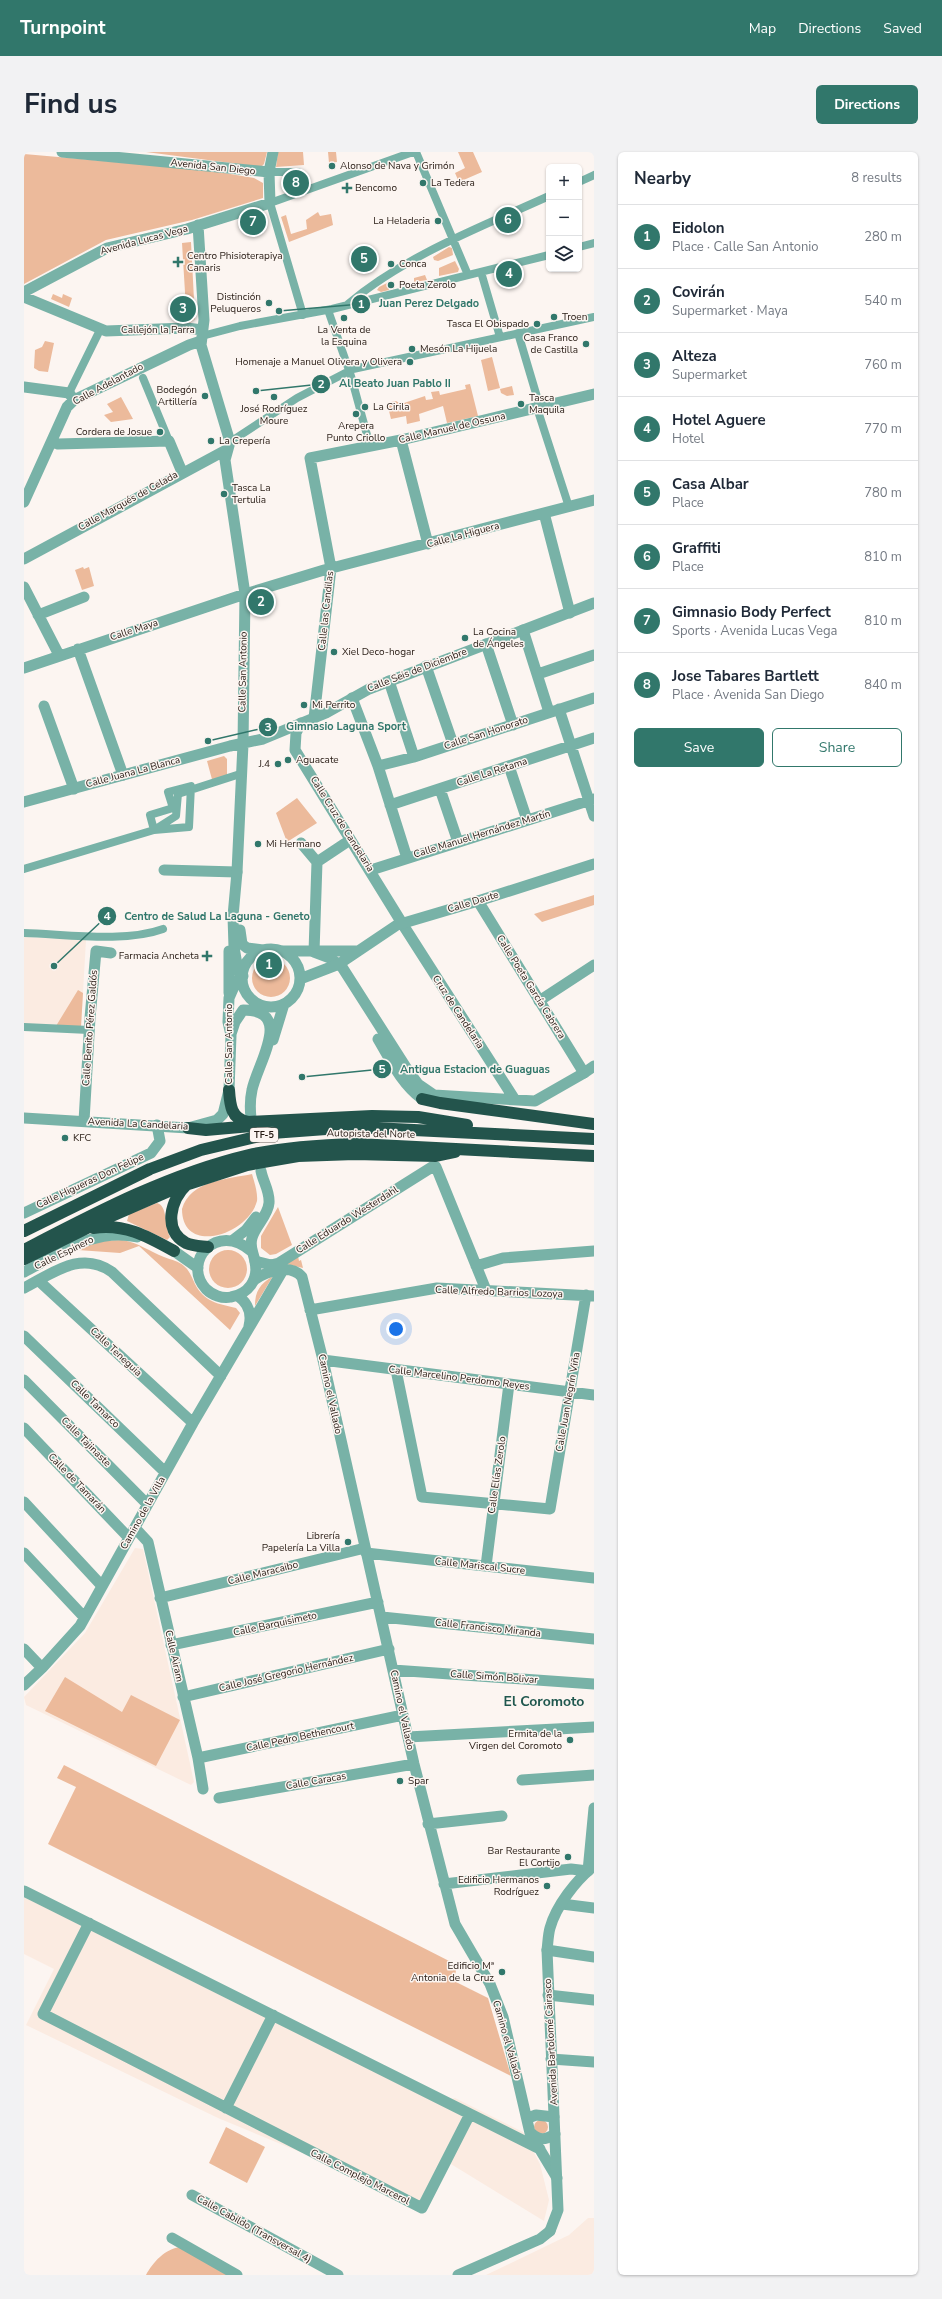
<!DOCTYPE html>
<meta charset="utf-8">
<style>
:root{--surface:#fff;--page:#f2f2f3;--text:#1f2937;--muted:#747a83;--line:#e0e1e3;--accent:#31776b}
body{margin:0;font-family:"Nunito Sans",sans-serif;background:var(--page);color:var(--text)}
.controls{position:absolute;right:12px;top:12px;display:grid;overflow:hidden;border-radius:6px;box-shadow:0 1px 3px #0004}
.controls button{width:36px;height:36px;display:grid;place-items:center;padding:0;border:0;border-bottom:1px solid var(--line);background:var(--surface);color:var(--text);font:20px sans-serif}
.you{position:absolute;left:372px;top:1177px;width:14px;height:14px;margin:-10px;border:3px solid #fff;border-radius:50%;background:#1a73e8;box-shadow:0 0 0 6px #1a73e833}
.badge{display:grid;place-items:center;width:26px;height:26px;border-radius:50%;background:var(--accent);color:#fff;font-size:13px;font-weight:700}
.pin{position:absolute;translate:-50% -50%;border:2px solid #fff;box-shadow:0 1px 4px #0006}
.list{margin:0;padding:0;list-style:none}
h2{display:flex;justify-content:space-between;align-items:center;height:52px;margin:0;padding:0 16px;font-size:17px}
h2 small{font-size:13px;font-weight:400;color:var(--muted)}
.list li{display:grid;grid-template-columns:26px 1fr auto;gap:12px;align-items:center;box-sizing:border-box;height:64px;padding:0 16px;border-top:1px solid var(--line)}
.list b{display:block;font-size:15px;white-space:nowrap}
.list p{margin:0;font-size:13px;white-space:nowrap;color:var(--muted)}
.list em{font-size:13px;font-style:normal;color:var(--muted)}
.actions{display:flex;gap:8px;padding:12px 16px}
.actions a{flex:1;padding:9px 0;border:1px solid var(--accent);border-radius:6px;text-align:center;font-size:14px;color:var(--accent)}
.actions .main{background:var(--accent);color:#fff}
.icon{flex:none;width:22px;height:22px;fill:none;stroke:currentColor;stroke-width:2;stroke-linecap:round;stroke-linejoin:round}
.map{position:relative;flex:none;width:570px;height:2123px;overflow:hidden;border-radius:6px}
header{display:flex;align-items:center;gap:24px;box-sizing:border-box;height:56px;padding:0 20px;background:var(--accent);color:#fff}
header strong{font-size:19px}
nav{display:flex;gap:22px;margin-inline-start:auto;font-size:14px}
.intro{display:flex;align-items:center;justify-content:space-between;box-sizing:border-box;height:96px;padding:0 24px}
h1{margin:0;font-size:28px}
.button{padding:10px 18px;border-radius:6px;background:var(--accent);color:#fff;font-size:14px;font-weight:700}
main{display:flex;gap:24px;padding:0 24px}
aside{flex:1;background:var(--surface);border-radius:6px;box-shadow:0 1px 3px #0004}
.map>svg:first-child{display:block}
.built{fill:#fbebe1}
.green{fill:#ecba9b}
.lines{fill:none;stroke-linecap:round;stroke-linejoin:round}
.pedestrian{stroke:#78b2a7;stroke-width:8}
.minor{stroke:#78b2a7;stroke-width:11}
.tertiary{stroke:#78b2a7;stroke-width:11}
.motorway{stroke:#23544c;stroke-width:12}
.poi-dot{fill:#31776b;stroke:#fcf5f1;stroke-width:1.5}
.labels{text-anchor:middle;dominant-baseline:central;stroke-width:3;stroke-linejoin:round;paint-order:stroke}
.shield{fill:#fcf5f1;stroke:#675c56;stroke-width:1}
.shield-label{font-size:9px;font-weight:bold;fill:#271b14}
.poi-label{font-size:10px;fill:#271b14;stroke:#fcf5f1;text-anchor:start}
.street-label{font-size:10px;fill:#271b14;stroke:#fcf5f1}
.district-label{font-size:14px;font-weight:bold;fill:#1f574e;stroke:#fcf5f1}
.leader{fill:none;stroke:#31776b;stroke-width:1.5}
.callout-dot{fill:#31776b;stroke:#fcf5f1;stroke-width:1.5}
.mark-label{font-size:12px;text-anchor:middle;font-weight:bold;fill:#fff}
.callout-label{font-size:11px;text-anchor:middle;font-weight:bold;fill:#31776b;stroke:#fcf5f1;stroke-width:3;stroke-linejoin:round;paint-order:stroke}
</style>
<header>
<strong>Turnpoint</strong>
<nav><a>Map</a><a>Directions</a><a>Saved</a></nav>
</header>
<div class="intro"><h1>Find us</h1><a class="button">Directions</a></div>
<main>
<div class="map">
<svg width="570" height="2123" viewBox="0 0 570 2123">
<rect width="100%" height="100%" fill="#fcf5f1"/>
<path class="built" d="M0,785L62,788L57,875L0,872Z
M111,1396L119,1397L170,1630L167,1633L2,1553L0,1545L61,1481Z
M0,1739L414,1951L431,1946L499,1980L516,2012L525,2048L520,2069L422,2009L398,2056L293,2007L194,1966L2,1873L30,1817L0,1802Z
M564,2066H570V2123H462L545,2083Z"/>
<path class="green" d="M122,0H243L240,12L237,15Z
M254,0H279L280,13L252,15Z
M304,0H312L313,10L305,11Z
M434,0H449L458,20L435,30L431,21L441,16Z
M0,2L183,18L230,26L239,31V46L168,68L82,88L0,132Z
M259.5 32a5.5 5.5 0 1 1 11 0a5.5 5.5 0 1 1-11 0Z
M294,60L296,64L307,62L309,73L265,90L257,65L262,63L267,82L283,77L282,68Z
M167,90L171,167L163,173L158,91Z
M425,95L428,96L429,103L414,109L410,108L409,105Z
M431,109L435,117L434,120L415,124V116Z
M401,123L403,128L390,130V126Z
M363,131L365,138L357,140L353,138L355,135Z
M29,142L38,146L39,142L48,146L45,155L27,147Z
M21,189L30,191L24,220L15,219L10,216L11,198L18,195Z
M468,205L476,236L464,239L457,208Z
M446,232L454,264L423,271L419,254L395,262L396,269L383,272L382,264L367,267L363,251L372,249L377,252L401,244L402,248L409,247L407,240L415,239L416,243L442,237L441,233Z
M488,234L490,243L483,244L477,241L476,237Z
M97,245L109,267L87,270L80,263L89,260L83,252Z
M59,415L60,417L65,415L70,434L58,438L51,418Z
M200,604L203,607V626L189,631L183,609Z
M273,646L293,671L263,690L252,661Z
M570,743V753L518,770L510,762Z
M228 826a19 19 0 1 1 38 0a19 19 0 1 1-38 0Z
M54,838L59,841L57,875L32,874Z
M228,1022C230,1029 234,1041 233,1049C224,1083 158,1104 158,1057C166,1028 205,1027 228,1022Z
M133,1051C144,1054 140,1073 146,1085L143,1088L103,1069L105,1062Z
M254,1055L268,1093L252,1102L246,1103L237,1096V1084Z
M98,1088C115,1091 125,1099 140,1105C147,1108 155,1109 160,1114C166,1119 168,1126 171,1132C180,1150 195,1152 212,1156L216,1161L206,1178L115,1094L96,1101L54,1098L76,1089Z
M185 1117a19 19 0 1 1 38 0a19 19 0 1 1-38 0Z
M274,1104L275,1109L277,1108L279,1116L262,1112Z
M249,1124L231,1154C231,1139 236,1132 249,1124Z
M41,1525L98,1560L107,1543L156,1568L132,1614L21,1559Z
M40,1613L433,1813L430,1829L464,1846L487,1924L24,1692L52,1635L33,1626Z
M510 1975a7 7 0 1 1 14 0a7 7 0 1 1-14 0Z
M202,1975L241,1995L223,2031L185,2011Z
M156,2095L205,2123H122C129,2110 141,2097 156,2095Z"/>
<g class="lines">
<path class="pedestrian" d="M392,0L444,123
M245,20H274L276,41
M555,30L570,23
M555,95L570,91
M457,120L476,185
M324,152C382,103 457,75 525,44
M304,158L327,224L346,294
M279,163L246,51L389,0
M494,181L516,255
M178,184L216,174L308,157L525,103
M119,226L145,289
M45,241L75,180
M513,256L545,355
M206,290L273,246L329,217L570,165
M167,634L165,675L130,678L126,663L149,656L144,640Z
M0,717L130,678L152,664L154,642L216,622
M0,781C41,782 101,791 139,777
M0,875L65,878"/>
<path class="minor" d="M38,0L245,20
M174,73L180,168L177,193L206,290L201,308L221,442L219,592
M0,140L83,96L163,77L246,51L245,20L249,0
M0,145L82,179L162,176L179,178
M0,235L45,241L50,248
M377,288L404,392
M28,289L34,292L145,289L158,320
M0,350L43,255L50,248L165,193L174,190L177,193
M520,361L546,461
M0,407L202,298
M0,435L35,503
M14,463L60,445
M499,478L525,560
M462,492L489,573
M54,497L99,623
M402,514L429,592
M0,516L221,442L300,418L570,348
M514,522L570,503
M365,529L390,605
M328,546L354,614L383,706
M20,554L50,637
M535,557L570,664
M290,566L307,416L286,306L377,288L570,242
M277,571L272,581L271,598L381,776L491,948
M354,614L390,605L570,546
M485,614L503,668
M416,637L434,690
M366,653L570,586
M277,691L293,710L290,800L306,806L318,815L383,917L394,932L410,943L511,949L560,921
M293,710L326,688
M140,718L213,720
M347,718L570,647
M454,749L570,712
M515,849L570,813
M354,887C367,909 377,931 398,947
M60,969L66,866L72,799L87,801
M0,1061L127,1001L136,989L133,973
M231,1109L247,1113L255,1111L408,1015H412L462,1138
M452,1114L479,1106L570,1099
M0,1120C35,1102 71,1075 113,1085
M230,1128C243,1119 267,1111 278,1125L299,1208L390,1612L431,1772L466,1832L479,1865L506,1981L533,2026
M15,1129L169,1271
M0,1136C29,1121 57,1098 88,1120L197,1224
M214,1144C224,1151 228,1162 225,1174
M286,1158L413,1136L570,1144
M0,1184L141,1320
M299,1208L570,1243
M372,1218L398,1345L526,1357L562,1143
M0,1228L123,1352
M0,1276L105,1386
M0,1350L78,1434
M111,1376L124,1390L174,1606L179,1637
M0,1401L60,1465
M342,1401L570,1426
M462,1414L485,1232
M136,1446L341,1396
M358,1465L570,1487
M147,1493L354,1450
M0,1497L18,1516
M369,1518L570,1532
M0,1533L18,1516L56,1474L169,1271L259,1118
M159,1545L365,1497
M384,1585L570,1575
M174,1606L379,1563
M498,1628L570,1623
M195,1646L390,1612
M404,1672L478,1664
M420,1732L547,1717L564,1719
M0,1739L516,1997
M538,1752L570,1756
M65,1771L19,1862L398,2056L446,1962
M523,1798L570,1805
M524,1843L570,1848
M527,1907L570,1910
M202,1956L249,1863
M504,1966L512,1963L530,1965
M507,1981C516,1989 521,1988 531,1982
M168,2043L314,2123
M148,2086L213,2123
M434,2123L516,2087L526,2079"/>
<path class="tertiary" d="M0,650L206,594L239,587L302,561L345,537L570,451
M216,778L218,792L223,796L239,798
M218 826a29 29 0 1 1 58 0a29 29 0 1 1-58 0Z
M259,799H333
M219,824L214,819L210,795L209,764L213,720L219,592
M276,827L315,812L373,773L454,749L560,921L570,914
M205,841V799
M207,882L211,870L219,858C271,858 233,912 228,938C226,947 226,957 227,966
M249,888L260,852
M0,966L164,976L193,968L199,962L205,938L207,883L204,870L205,846L212,830L219,824
M209,1088L222,1078L232,1065
M150,1099L174,1116
M227,1099C193,1069 157,1110 182,1137C188,1143 198,1147 207,1145C224,1142 235,1128 231,1110C230,1101 225,1096 228,1086C231,1074 244,1064 245,1051C246,1039 239,1030 237,1019
M564,1719L570,1656
M526,2079L534,2058L523,1798C524,1791 524,1783 526,1776C532,1754 552,1728 570,1714"/>
<path class="motorway" d="M205,938C206,953 207,967 224,970L348,964L394,965L443,973
M398,947L416,951L570,972
M164,976L182,978L227,974
M163,1032C147,1047 138,1078 162,1091C169,1094 176,1094 184,1095
M69,1076C100,1071 123,1084 150,1099
M0,1079L126,1017L177,998L248,981L329,975L570,987
M0,1098C73,1060 145,1022 225,1003C261,995 297,993 333,992L570,1004
M0,1107L83,1066L152,1036L223,1013L274,1004L331,1002L412,1004L431,1000"/>
</g>
<g class="poi-dot">
<circle cx="308" cy="14" r="4"/>
<circle cx="399" cy="31" r="4"/>
<path d="M321 30h4v4h4v4h-4v4h-4v-4h-4v-4h4z"/>
<circle cx="414" cy="69" r="4"/>
<path d="M152 104h4v4h4v4h-4v4h-4v-4h-4v-4h4z"/>
<circle cx="367" cy="112" r="4"/>
<circle cx="367" cy="133" r="4"/>
<circle cx="245" cy="151" r="4"/>
<circle cx="530" cy="165" r="4"/>
<circle cx="320" cy="166" r="4"/>
<circle cx="513" cy="172" r="4"/>
<circle cx="562" cy="192" r="4"/>
<circle cx="388" cy="197" r="4"/>
<circle cx="386" cy="210" r="4"/>
<circle cx="181" cy="244" r="4"/>
<circle cx="250" cy="245" r="4"/>
<circle cx="497" cy="252" r="4"/>
<circle cx="341" cy="255" r="4"/>
<circle cx="332" cy="262" r="4"/>
<circle cx="136" cy="280" r="4"/>
<circle cx="187" cy="289" r="4"/>
<circle cx="200" cy="342" r="4"/>
<circle cx="441" cy="486" r="4"/>
<circle cx="310" cy="500" r="4"/>
<circle cx="280" cy="553" r="4"/>
<circle cx="264" cy="608" r="4"/>
<circle cx="254" cy="612" r="4"/>
<circle cx="234" cy="692" r="4"/>
<path d="M181 798h4v4h4v4h-4v4h-4v-4h-4v-4h4z"/>
<circle cx="41" cy="986" r="4"/>
<circle cx="324" cy="1390" r="4"/>
<circle cx="546" cy="1588" r="4"/>
<circle cx="376" cy="1629" r="4"/>
<circle cx="544" cy="1705" r="4"/>
<circle cx="523" cy="1734" r="4"/>
<circle cx="478" cy="1820" r="4"/>
</g>
<g class="labels">
<rect class="shield" x="226" y="976" width="28" height="14" rx="3"/>
<g class="shield-label">
<text x="240" y="983">TF-5</text>
</g>
<g class="poi-label">
<text x="316" y="14">Alonso de Nava y Grimón</text>
<text x="407" y="31">La Tedera</text>
<text x="331" y="36">Bencomo</text>
<text x="406" y="69" text-anchor="end">La Heladeria</text>
<text x="163" y="104">Centro Phisioterapiya<tspan x="163" dy="12">Canaris</tspan></text>
<text x="375" y="112">Conca</text>
<text x="375" y="133">Poeta Zerolo</text>
<text x="237" y="145" text-anchor="end">Distinción<tspan x="237" dy="12">Peluqueros</tspan></text>
<text x="538" y="165">Troen</text>
<text x="505" y="172" text-anchor="end">Tasca El Obispado</text>
<text x="320" y="178" text-anchor="middle">La Venta de<tspan x="320" dy="12">la Esquina</tspan></text>
<text x="554" y="186" text-anchor="end">Casa Franco<tspan x="554" dy="12">de Castilla</tspan></text>
<text x="396" y="197">Mesón La Hijuela</text>
<text x="378" y="210" text-anchor="end">Homenaje a Manuel Olivera y Olivera</text>
<text x="173" y="238" text-anchor="end">Bodegón<tspan x="173" dy="12">Artillería</tspan></text>
<text x="505" y="246">Tasca<tspan x="505" dy="12">Maquila</tspan></text>
<text x="349" y="255">La Cirila</text>
<text x="250" y="257" text-anchor="middle">José Rodríguez<tspan x="250" dy="12">Moure</tspan></text>
<text x="332" y="274" text-anchor="middle">Arepera<tspan x="332" dy="12">Punto Criollo</tspan></text>
<text x="128" y="280" text-anchor="end">Cordera de Josue</text>
<text x="195" y="289">La Crepería</text>
<text x="208" y="336">Tasca La<tspan x="208" dy="12">Tertulia</tspan></text>
<text x="449" y="480">La Cocina<tspan x="449" dy="12">de Ángeles</tspan></text>
<text x="318" y="500">Xiel Deco-hogar</text>
<text x="288" y="553">Mi Perrito</text>
<text x="272" y="608">Aguacate</text>
<text x="246" y="612" text-anchor="end">J.4</text>
<text x="242" y="692">Mi Hermano</text>
<text x="175" y="804" text-anchor="end">Farmacia Ancheta</text>
<text x="49" y="986">KFC</text>
<text x="316" y="1384" text-anchor="end">Librería<tspan x="316" dy="12">Papelería La Villa</tspan></text>
<text x="538" y="1582" text-anchor="end">Ermita de la<tspan x="538" dy="12">Virgen del Coromoto</tspan></text>
<text x="384" y="1629">Spar</text>
<text x="536" y="1699" text-anchor="end">Bar Restaurante<tspan x="536" dy="12">El Cortijo</tspan></text>
<text x="515" y="1728" text-anchor="end">Edificio Hermanos<tspan x="515" dy="12">Rodríguez</tspan></text>
<text x="470" y="1814" text-anchor="end">Edificio Mª<tspan x="470" dy="12">Antonia de la Cruz</tspan></text>
</g>
<g class="street-label">
<text transform="translate(189 15) rotate(6)">Avenida San Diego</text>
<text transform="translate(120 88) rotate(-15)">Avenida Lucas Vega</text>
<text x="134" y="178">Callejón la Parra</text>
<text transform="translate(84 232) rotate(-28)">Calle Adelantado</text>
<text transform="translate(428 276) rotate(-13)">Calle Manuel de Ossuna</text>
<text transform="translate(104 349) rotate(-29)">Calle Marqués de Celada</text>
<text transform="translate(439 383) rotate(-15)">Calle La Higuera</text>
<text transform="translate(302 459) rotate(-84)">Calle las Candilas</text>
<text transform="translate(110 478) rotate(-18)">Calle Maya</text>
<text transform="translate(393 518) rotate(-21)">Calle Seis de Diciembre</text>
<text transform="translate(219 520) rotate(-89)">Calle San Antonio</text>
<text transform="translate(462 581) rotate(-18)">Calle San Honorato</text>
<text transform="translate(109 620) rotate(-15)">Calle Juana La Blanca</text>
<text transform="translate(468 620) rotate(-18)">Calle La Retama</text>
<text transform="translate(318 672) rotate(58)">Calle Cruz de Candelaria</text>
<text transform="translate(458 682) rotate(-17)">Calle Manuel Hernández Martín</text>
<text transform="translate(449 750) rotate(-17)">Calle Daute</text>
<text transform="translate(507 835) rotate(58)">Calle Poeta García Cabrera</text>
<text transform="translate(434 860) rotate(57)">Cruz de Candelaria</text>
<text transform="translate(66 876) rotate(-86)">Calle Benito Pérez Galdós</text>
<text transform="translate(205 892) rotate(-90)">Calle San Antonio</text>
<text transform="translate(114 972) rotate(3)">Avenida La Candelaria</text>
<text transform="translate(347 982) rotate(1)">Autopista del Norte</text>
<text transform="translate(66 1029) rotate(-25)">Calle Higueras Don Felipe</text>
<text transform="translate(323 1068) rotate(-32)">Calle Eduardo Westerdahl</text>
<text transform="translate(40 1101) rotate(-26)">Calle Espinero</text>
<text transform="translate(475 1140) rotate(2)">Calle Alfredo Barrios Lozoya</text>
<text transform="translate(92 1200) rotate(43)">Calle Teneguia</text>
<text transform="translate(435 1226) rotate(7)">Calle Marcelino Perdomo Reyes</text>
<text transform="translate(306 1242) rotate(78)">Camino el Vallado</text>
<text transform="translate(544 1250) rotate(-80)">Calle Juan Negrín Viña</text>
<text transform="translate(71 1252) rotate(44)">Calle Tamarco</text>
<text transform="translate(62 1290) rotate(45)">Calle Tajinaste</text>
<text transform="translate(473 1323) rotate(-82)">Calle Elías Zerolo</text>
<text transform="translate(53 1331) rotate(46)">Calle de Tamarán</text>
<text transform="translate(119 1361) rotate(-61)">Camino de la Villa</text>
<text transform="translate(456 1414) rotate(6)">Calle Mariscal Sucre</text>
<text transform="translate(239 1421) rotate(-14)">Calle Maracaibo</text>
<text transform="translate(251 1472) rotate(-12)">Calle Barquisimeto</text>
<text transform="translate(464 1476) rotate(6)">Calle Francisco Miranda</text>
<text transform="translate(150 1504) rotate(77)">Calle Airam</text>
<text transform="translate(262 1521) rotate(-13)">Calle José Gregorio Hernández</text>
<text transform="translate(470 1525) rotate(4)">Calle Simón Bolivar</text>
<text transform="translate(378 1558) rotate(78)">Camino el Vallado</text>
<text transform="translate(276 1585) rotate(-12)">Calle Pedro Bethencourt</text>
<text transform="translate(292 1629) rotate(-10)">Calle Caracas</text>
<text transform="translate(483 1888) rotate(74)">Camino el Vallado</text>
<text transform="translate(527 1890) rotate(-93)">Avenida Bartolomé Cairasco</text>
<text transform="translate(336 2025) rotate(27)">Calle Complejo Marcerol</text>
<text transform="translate(230 2077) rotate(29)">Calle Cabildo (Transversal 4)</text>
</g>
<g class="district-label">
<text x="520" y="1549">El Coromoto</text>
</g>
</g>
<path class="leader" d="M255 159L337 152M232 239L297 232M184 589L244 575M30 814L83 764M278 925L358 917"/>
<g class="callout-dot">
<circle cx="255" cy="159" r="4"/>
<circle cx="232" cy="239" r="4"/>
<circle cx="184" cy="589" r="4"/>
<circle cx="30" cy="814" r="4"/>
<circle cx="278" cy="925" r="4"/>
<circle cx="337" cy="152" r="10"/>
<circle cx="297" cy="232" r="10"/>
<circle cx="244" cy="575" r="10"/>
<circle cx="83" cy="764" r="10"/>
<circle cx="358" cy="917" r="10"/>
</g>
<g class="mark-label">
<text x="337" y="156">1</text>
<text x="297" y="236">2</text>
<text x="244" y="579">3</text>
<text x="83" y="768">4</text>
<text x="358" y="921">5</text>
</g>
<g class="callout-label">
<text x="405" y="155">Juan Perez Delgado</text>
<text x="371" y="235">Al Beato Juan Pablo II</text>
<text x="322" y="578">Gimnasio Laguna Sport</text>
<text x="193" y="768">Centro de Salud La Laguna - Geneto</text>
<text x="451" y="921">Antigua Estacion de Guaguas</text>
</g>
</svg>
<div class="controls">
<button>+</button>
<button>−</button>
<button><svg class="icon" aria-label="layers" viewBox="0 0 24 24"><path d="M12 4l9 5-9 5-9-5zM3 14l9 5 9-5"/></svg></button>
</div>
<div class="you"></div>
<div class="pin badge" style="left:245px;top:813px">1</div>
<div class="pin badge" style="left:237px;top:450px">2</div>
<div class="pin badge" style="left:159px;top:157px">3</div>
<div class="pin badge" style="left:485px;top:122px">4</div>
<div class="pin badge" style="left:340px;top:107px">5</div>
<div class="pin badge" style="left:484px;top:68px">6</div>
<div class="pin badge" style="left:229px;top:70px">7</div>
<div class="pin badge" style="left:272px;top:31px">8</div>
</div>
<aside>
<h2>Nearby<small>8 results</small></h2>
<ul class="list">
<li><span class="badge">1</span><div><b>Eidolon</b><p>Place · Calle San Antonio</p></div><em>280 m</em></li>
<li><span class="badge">2</span><div><b>Covirán</b><p>Supermarket · Maya</p></div><em>540 m</em></li>
<li><span class="badge">3</span><div><b>Alteza</b><p>Supermarket</p></div><em>760 m</em></li>
<li><span class="badge">4</span><div><b>Hotel Aguere</b><p>Hotel</p></div><em>770 m</em></li>
<li><span class="badge">5</span><div><b>Casa Albar</b><p>Place</p></div><em>780 m</em></li>
<li><span class="badge">6</span><div><b>Graffiti</b><p>Place</p></div><em>810 m</em></li>
<li><span class="badge">7</span><div><b>Gimnasio Body Perfect</b><p>Sports · Avenida Lucas Vega</p></div><em>810 m</em></li>
<li><span class="badge">8</span><div><b>Jose Tabares Bartlett</b><p>Place · Avenida San Diego</p></div><em>840 m</em></li>
</ul>
<div class="actions"><a class="main">Save</a><a>Share</a></div>
</aside>
</main>
